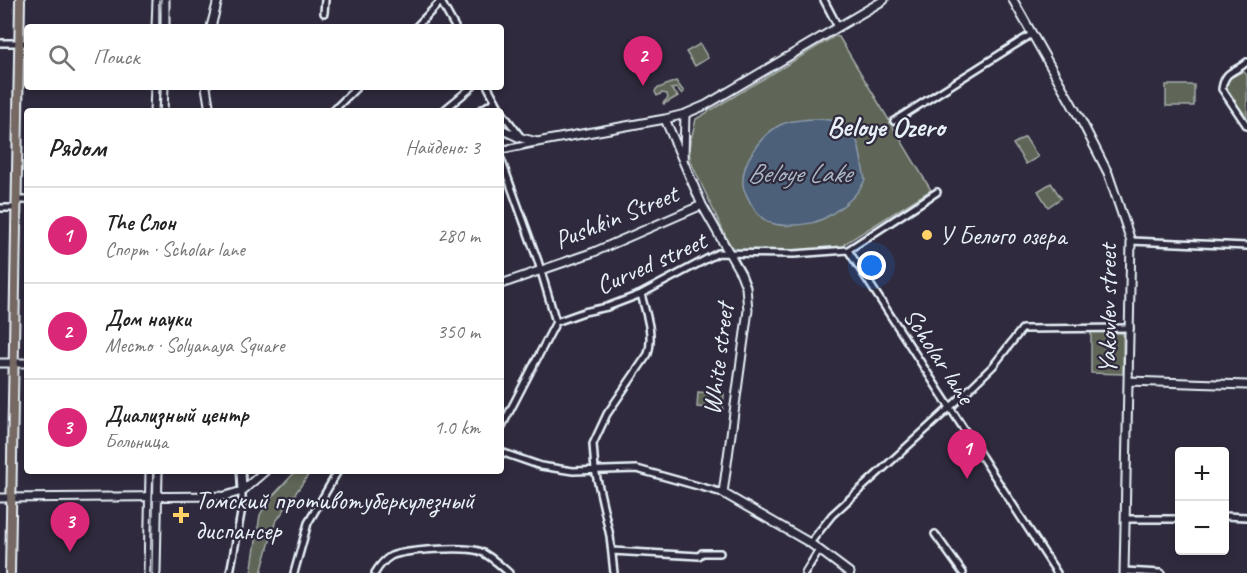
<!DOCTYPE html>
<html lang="ru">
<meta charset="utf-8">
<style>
:root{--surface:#fff;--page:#f2f2f2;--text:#222;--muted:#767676;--line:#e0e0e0;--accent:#db2777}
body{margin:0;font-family:Caveat,sans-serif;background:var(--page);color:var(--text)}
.controls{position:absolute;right:18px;bottom:18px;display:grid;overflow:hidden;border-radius:6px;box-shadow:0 3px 9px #0003}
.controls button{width:54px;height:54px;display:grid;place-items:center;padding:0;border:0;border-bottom:2px solid var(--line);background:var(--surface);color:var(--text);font:30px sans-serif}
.you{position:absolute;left:872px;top:266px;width:21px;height:21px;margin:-15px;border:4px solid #fff;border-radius:50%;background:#1a73e8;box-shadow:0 0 0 9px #1a73e833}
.badge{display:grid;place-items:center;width:39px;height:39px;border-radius:50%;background:var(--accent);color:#fff;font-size:20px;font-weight:700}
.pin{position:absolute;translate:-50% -50px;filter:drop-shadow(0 2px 3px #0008)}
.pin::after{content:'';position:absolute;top:32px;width:21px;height:18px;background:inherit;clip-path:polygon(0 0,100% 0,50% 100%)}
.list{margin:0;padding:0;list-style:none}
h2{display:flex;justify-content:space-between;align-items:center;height:78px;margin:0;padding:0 24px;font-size:26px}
h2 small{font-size:20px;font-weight:400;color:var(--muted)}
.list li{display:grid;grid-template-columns:39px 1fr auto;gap:18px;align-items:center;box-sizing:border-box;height:96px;padding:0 24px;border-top:2px solid var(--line)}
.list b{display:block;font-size:22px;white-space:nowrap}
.list p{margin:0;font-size:20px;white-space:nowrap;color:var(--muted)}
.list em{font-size:20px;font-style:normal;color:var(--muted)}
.icon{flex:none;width:33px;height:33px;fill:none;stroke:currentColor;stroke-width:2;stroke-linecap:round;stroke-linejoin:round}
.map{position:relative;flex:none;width:1247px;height:573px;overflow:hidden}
.search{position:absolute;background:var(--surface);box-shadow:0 3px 9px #0003;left:24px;top:24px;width:480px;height:66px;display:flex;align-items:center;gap:15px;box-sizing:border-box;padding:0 21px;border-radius:6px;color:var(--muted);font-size:22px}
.panel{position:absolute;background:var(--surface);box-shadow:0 3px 9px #0003;left:24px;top:108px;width:480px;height:366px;border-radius:6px}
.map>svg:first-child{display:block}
.green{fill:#5f6658;stroke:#a4aca8;stroke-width:1.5}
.water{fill:#4e6179;stroke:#8c9bac;stroke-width:1.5}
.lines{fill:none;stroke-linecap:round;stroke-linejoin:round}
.street-casing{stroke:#e8f1f8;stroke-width:10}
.secondary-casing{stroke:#e8f1f8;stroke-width:11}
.primary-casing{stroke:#e8f1f8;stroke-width:12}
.street{stroke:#2f2a3d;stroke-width:5}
.secondary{stroke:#2f2a3d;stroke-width:7}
.primary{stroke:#766964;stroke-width:8}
.tram{stroke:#e8f1f8;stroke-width:1.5}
.poi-dot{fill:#ffd166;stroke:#2f2a3d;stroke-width:2}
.labels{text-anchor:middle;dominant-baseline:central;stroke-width:4.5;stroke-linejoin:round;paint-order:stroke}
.street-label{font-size:26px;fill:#e8f1f8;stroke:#2f2a3d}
.poi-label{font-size:26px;fill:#e8f1f8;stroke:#2f2a3d;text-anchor:start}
.water-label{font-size:27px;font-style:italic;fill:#aab7c5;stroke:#2f2a3d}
.quarter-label{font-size:28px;font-weight:bold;fill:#e8f1f8;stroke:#2f2a3d}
</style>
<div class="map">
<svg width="1247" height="573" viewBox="0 0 1247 573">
<rect width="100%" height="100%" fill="#2f2a3d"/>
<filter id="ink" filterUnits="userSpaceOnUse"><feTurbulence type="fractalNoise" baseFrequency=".0167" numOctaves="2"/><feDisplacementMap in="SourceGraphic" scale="12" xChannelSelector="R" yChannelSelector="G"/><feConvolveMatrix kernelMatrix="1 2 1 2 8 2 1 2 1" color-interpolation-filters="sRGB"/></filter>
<g filter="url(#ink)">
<path class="green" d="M835,36L839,37L931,190L844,244L845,247L842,248C818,252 765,255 743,251C736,250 731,247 728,241L690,160L689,147L696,119Z
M700,44L708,58L695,66L686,52Z
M1243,71L1247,75V122C1239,109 1224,96 1225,81Z
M676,81L684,92L682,94L677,88L671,89L678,96L664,104L663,103L668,98L667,94L662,93L657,96L655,92L656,89Z
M1166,85H1194V106H1166Z
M1025,137L1038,157L1026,164L1013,144Z
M1051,183L1061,198L1048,207L1038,191Z
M1091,331L1123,333V374L1091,373Z
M698,392L724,394L723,409L697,407Z
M296,471H311L275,523L261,573H251L260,515L268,501Z"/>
<path class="water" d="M812,119C861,118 857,140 865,180C857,196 845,205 830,215C817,223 809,224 795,225C773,227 760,222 750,202C748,197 743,190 743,185C741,162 761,135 780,125C790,120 802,120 812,119Z"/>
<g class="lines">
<defs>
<path id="street" d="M440,0L455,27
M824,0L838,27
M324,13L325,0
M416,27L441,1
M0,43H27
M1247,62C1235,73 1225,69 1222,89L1247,126
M488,87L501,111
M333,111L357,87
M443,111L472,87
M479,111L495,101
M501,111L520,136
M894,121L1032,34
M501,150L535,143
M501,159L538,261L556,322
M16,200H27
M0,208H16
M1131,241L1247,246
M848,250L1057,573
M501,428L556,322L584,312L607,307L641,294L718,253L794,254L848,250L937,192
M501,452L541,466L573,471L637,469L723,493
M1224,516L1247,517
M1126,519H1180
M935,534L963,573
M810,543L832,515L955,403L993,366L1022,329L1130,328
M612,551L699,556L702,553H720
M1124,571L1161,573
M230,573L242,508V491
M294,573L308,523L338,471
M375,573C379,566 384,560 391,556C405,550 464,546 479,551C490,555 501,566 509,573
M614,573L610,536L595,470L593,444L607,414L648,354C654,334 646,314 641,294
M805,573L819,550"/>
<path id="secondary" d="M1013,0L1083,124L1108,173L1131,241L1124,573
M156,27L157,0
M165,27V0
M211,27L218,0
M206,87L210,111
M154,111L155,87
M163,111L164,87
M665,119L702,205L741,274L746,287L748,310L723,493L810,543L850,573
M501,129L518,137L537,142L665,119L685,114L706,105L884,0
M684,156L685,114
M501,284L594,252L702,205
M0,363H27
M1129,381L1247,385
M241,471L242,491
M0,498L225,496L242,491L265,471
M148,573L150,471
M156,573L158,471"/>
<path id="primary" d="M10,573L20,0"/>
</defs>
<use href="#street" class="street-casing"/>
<use href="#secondary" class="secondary-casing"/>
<use href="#primary" class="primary-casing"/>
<use href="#street" class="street"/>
<use href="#secondary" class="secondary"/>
<use href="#primary" class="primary"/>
<path class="tram" d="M159,27V0
M160,111L161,87
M150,573L153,471"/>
</g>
</g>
<g class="poi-dot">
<circle cx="927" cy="235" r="6"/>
<path d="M178 506h6v6h6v6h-6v6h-6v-6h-6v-6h6z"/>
</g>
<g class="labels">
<g class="street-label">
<text transform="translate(616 217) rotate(-22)">Pushkin Street</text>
<text transform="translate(651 263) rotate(-24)">Curved street</text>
<text transform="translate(1107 309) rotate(-90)">Yakovlev street</text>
<text transform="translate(939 356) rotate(57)">Scholar lane</text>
<text transform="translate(718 359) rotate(-83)">White street</text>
</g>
<g class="poi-label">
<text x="939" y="235">У Белого озера</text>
<text x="195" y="500">Томский противотуберкулезный<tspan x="195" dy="30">диспансер</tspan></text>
</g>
<g class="water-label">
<text x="799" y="173">Beloye Lake</text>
</g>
<g class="quarter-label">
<text x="886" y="126">Beloye Ozero</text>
</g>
</g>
</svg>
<div class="controls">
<button>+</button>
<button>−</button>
</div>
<div class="you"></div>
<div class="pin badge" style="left:967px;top:479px">1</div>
<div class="pin badge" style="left:643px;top:86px">2</div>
<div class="pin badge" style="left:70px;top:552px">3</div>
<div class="search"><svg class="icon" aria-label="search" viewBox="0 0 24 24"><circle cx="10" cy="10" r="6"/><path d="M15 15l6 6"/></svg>Поиск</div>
<section class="panel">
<h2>Рядом<small>Найдено: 3</small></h2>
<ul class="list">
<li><span class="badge">1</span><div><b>The Слон</b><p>Спорт · Scholar lane</p></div><em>280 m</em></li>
<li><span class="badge">2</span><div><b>Дом науки</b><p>Место · Solyanaya Square</p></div><em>350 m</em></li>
<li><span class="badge">3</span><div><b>Диализный центр</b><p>Больница</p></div><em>1.0 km</em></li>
</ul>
</section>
</div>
